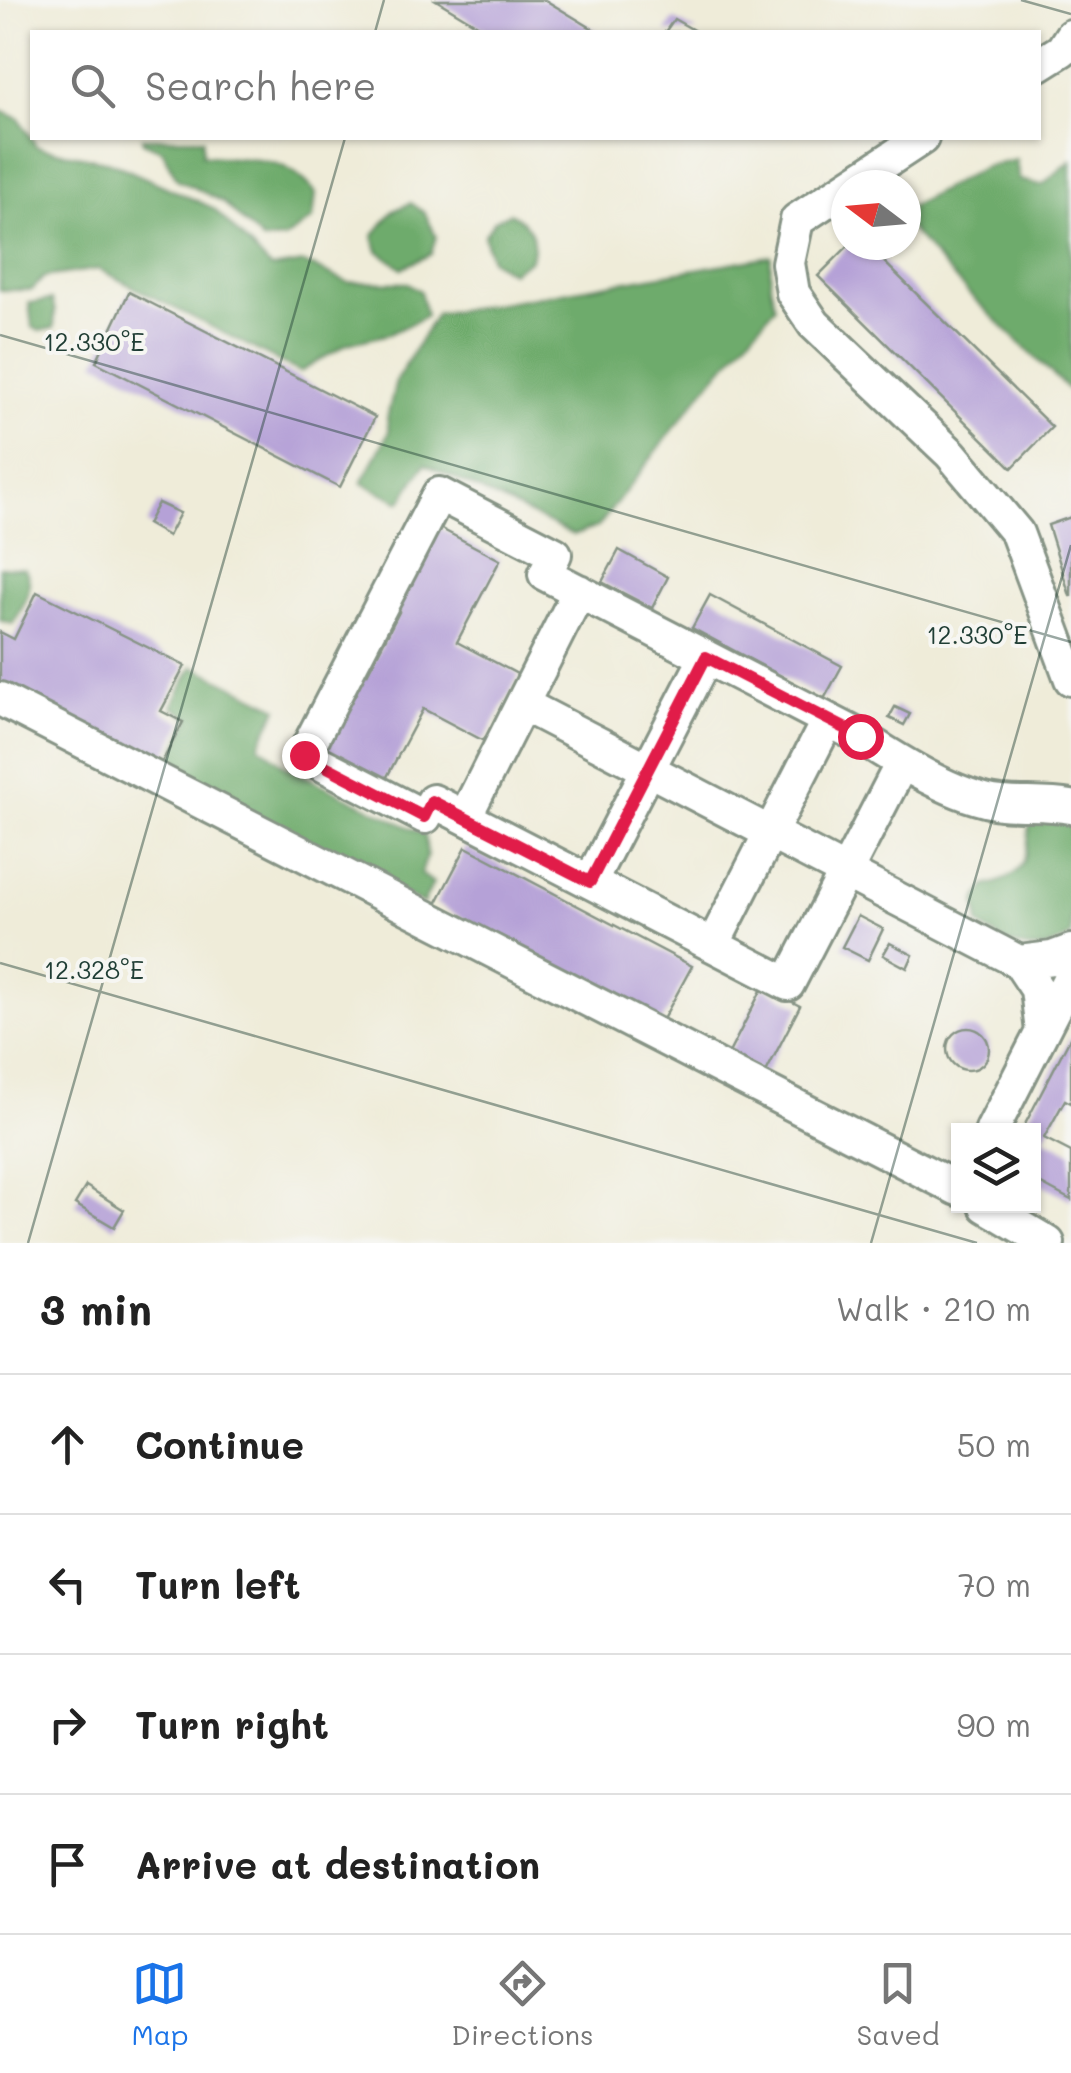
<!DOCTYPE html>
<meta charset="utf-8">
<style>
:root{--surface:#fff;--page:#f2f2f2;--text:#222;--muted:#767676;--line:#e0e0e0;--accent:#1a73e8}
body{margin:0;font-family:Mali,sans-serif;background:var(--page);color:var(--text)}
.controls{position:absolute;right:30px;bottom:30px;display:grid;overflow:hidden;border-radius:0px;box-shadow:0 2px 8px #0004}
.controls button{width:90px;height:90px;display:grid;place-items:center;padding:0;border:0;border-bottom:2px solid var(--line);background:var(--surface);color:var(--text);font:50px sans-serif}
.compass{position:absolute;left:831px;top:170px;width:90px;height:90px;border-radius:50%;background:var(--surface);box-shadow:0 2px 8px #0004;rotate:286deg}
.stop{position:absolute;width:30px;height:30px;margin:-22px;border:8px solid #e11d48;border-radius:50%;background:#fff}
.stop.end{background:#e11d48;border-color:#fff;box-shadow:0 2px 10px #0008}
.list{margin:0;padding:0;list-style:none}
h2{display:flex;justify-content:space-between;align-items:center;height:130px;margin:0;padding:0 40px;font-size:42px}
h2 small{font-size:32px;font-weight:400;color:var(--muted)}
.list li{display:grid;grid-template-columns:65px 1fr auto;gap:30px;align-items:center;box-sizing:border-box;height:140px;padding:0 40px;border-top:2px solid var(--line)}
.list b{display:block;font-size:38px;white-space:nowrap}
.list em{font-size:32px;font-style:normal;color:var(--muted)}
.icon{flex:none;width:55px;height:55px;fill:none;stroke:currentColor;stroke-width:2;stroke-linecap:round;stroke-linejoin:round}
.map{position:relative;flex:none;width:1071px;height:1243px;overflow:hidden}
.search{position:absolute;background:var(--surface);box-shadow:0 2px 8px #0004;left:30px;right:30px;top:30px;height:110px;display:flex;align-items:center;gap:25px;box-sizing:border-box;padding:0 35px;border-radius:0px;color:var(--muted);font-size:38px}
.sheet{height:690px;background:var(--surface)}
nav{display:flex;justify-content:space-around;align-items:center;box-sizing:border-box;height:140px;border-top:2px solid var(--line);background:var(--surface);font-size:28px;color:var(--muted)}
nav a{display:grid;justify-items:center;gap:5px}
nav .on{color:var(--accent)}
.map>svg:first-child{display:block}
.forest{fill:#6eab6c;stroke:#467450;stroke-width:2.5}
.building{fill:#b5a1d7}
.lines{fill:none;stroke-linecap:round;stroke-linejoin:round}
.minor-casing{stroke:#879486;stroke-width:38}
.minor{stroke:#fff;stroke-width:32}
.route{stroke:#e11d48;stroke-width:12}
.ticks{fill:none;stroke:#1f3d34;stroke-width:2.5;stroke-opacity:0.45}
.ticks-label{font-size:25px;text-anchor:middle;fill:#1f3d34;stroke:#f6f6f2;stroke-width:8;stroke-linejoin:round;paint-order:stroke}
</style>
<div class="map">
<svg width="1071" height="1243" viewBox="0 0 1071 1243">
<rect width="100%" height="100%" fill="#f6f6f2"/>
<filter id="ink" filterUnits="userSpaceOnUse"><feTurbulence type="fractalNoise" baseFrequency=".01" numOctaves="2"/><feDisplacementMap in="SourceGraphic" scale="20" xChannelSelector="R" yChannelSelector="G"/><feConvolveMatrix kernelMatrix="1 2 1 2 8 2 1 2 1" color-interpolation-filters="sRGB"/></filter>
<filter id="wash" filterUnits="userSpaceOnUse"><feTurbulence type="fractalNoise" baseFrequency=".0048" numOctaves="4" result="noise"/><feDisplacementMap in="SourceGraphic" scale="40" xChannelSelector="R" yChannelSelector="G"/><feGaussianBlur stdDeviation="2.25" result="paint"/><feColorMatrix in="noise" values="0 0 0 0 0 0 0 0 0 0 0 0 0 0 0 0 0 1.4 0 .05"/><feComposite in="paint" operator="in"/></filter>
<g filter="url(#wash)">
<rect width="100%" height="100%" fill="#efecd9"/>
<path class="forest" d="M0,110L19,119L37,147L110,162L213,208L271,268L304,263L347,282L408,283L420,291L426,316L389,334L347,344L300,372L98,269L44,277L32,290H0Z
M142,138H203L202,155C250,162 282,151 316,193L313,219L284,239L263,241L223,202L177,179L162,150L143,142Z
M1016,160L1019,180L1042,185L1071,161V392L968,293L909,228L910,207L984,167Z
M411,203L425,213L436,236L431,254L402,268L378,251L373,236L393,211Z
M510,213C531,225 537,235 531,259L511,272L491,260L484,236L495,220Z
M771,256L770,284L775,307L702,392L598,527L573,535L425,464L401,502L362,483L389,432L387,418L396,381L436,314Z
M52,300L55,311L54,328L40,331L32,327L29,303Z
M0,567L25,569C36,589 23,606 13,624L0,620Z
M193,666L278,708L259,745L286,767L425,835L427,855L421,874L433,883L423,904L167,768L190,718L172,706Z
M1040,813L1071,819V936C1035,960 1010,947 979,925L976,901L986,886C1028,875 1026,860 1030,822Z"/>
<g id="blocks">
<path class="building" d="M436,0H545L598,32H489Z
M674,19L697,32H665Z
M849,245H867L1052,427L1012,468L818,276Z
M129,292L375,417L340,487L96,362Z
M158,503L180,513L168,536L147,524Z
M1071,517V596H1070L1048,525Z
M432,524L500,560L457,642L519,675L484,741L423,709L381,788L313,752L357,669L367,674L399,612L389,607Z
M619,550L668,577L652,608L602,582Z
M37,592L185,666L161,711L183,722L158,770L0,688V632L14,639Z
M710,595L842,666L824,699L692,628Z
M895,707L910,714L904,725L889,718Z
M466,847L692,966L661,1023L436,904Z
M858,916L883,929L868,960L842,947Z
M890,943L913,955L907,968L883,955Z
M763,987L800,1006L765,1074L728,1055Z
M947 1049a21 21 0 1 1 42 0a21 21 0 1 1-42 0Z
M1071,1036V1103L1065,1100L1044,1138L1071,1152V1200L1034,1180V1130H1022Z
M86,1186L124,1210L114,1227L75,1204Z"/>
</g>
</g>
<g filter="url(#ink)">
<use href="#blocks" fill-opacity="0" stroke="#879486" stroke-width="2.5"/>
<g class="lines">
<defs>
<path id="minor" d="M1038,65L1062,50L1071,36
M922,138L797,220L788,263L793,293L814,324L951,454L1017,533L1071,679
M0,699L958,1189
M522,704L1019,962L1037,989L1042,1032
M902,763L788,984L433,801L425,817L304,755L439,494L555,554L545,574L861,737C898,761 956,798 1001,803C1025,805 1047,803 1071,807
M465,817L579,591
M590,882L706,657
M713,945L828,720
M1019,962L1052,958L1071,951
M992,1130L1071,975
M986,1206L1048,1243"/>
</defs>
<use href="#minor" class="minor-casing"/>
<use href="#minor" class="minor"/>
</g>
</g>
<g class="lines" filter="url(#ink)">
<path class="route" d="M304,755L424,817L432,801L590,882L706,657L860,736"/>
</g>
<path class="ticks" d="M1021,0L1071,14M375,32L384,0M0,335L1071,642M0,963L977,1243M28,1243L345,138M871,1243L1071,545"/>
<g class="ticks-label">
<text x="94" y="351">12.330°E</text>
<text x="977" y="644">12.330°E</text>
<text x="94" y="979">12.328°E</text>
</g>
</svg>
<div class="controls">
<button><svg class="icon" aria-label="layers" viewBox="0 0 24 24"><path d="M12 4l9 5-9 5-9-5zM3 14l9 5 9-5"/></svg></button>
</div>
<svg class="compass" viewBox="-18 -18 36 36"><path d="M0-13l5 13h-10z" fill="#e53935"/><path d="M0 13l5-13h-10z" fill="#767676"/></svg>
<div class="stop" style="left:860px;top:736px"></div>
<div class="stop end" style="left:304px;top:755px"></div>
<div class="search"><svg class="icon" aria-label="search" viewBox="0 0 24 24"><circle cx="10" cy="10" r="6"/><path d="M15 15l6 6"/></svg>Search here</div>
</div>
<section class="sheet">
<h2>3 min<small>Walk · 210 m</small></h2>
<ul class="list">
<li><svg class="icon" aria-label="ahead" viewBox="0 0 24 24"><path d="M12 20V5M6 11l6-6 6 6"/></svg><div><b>Continue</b></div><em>50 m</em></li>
<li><svg class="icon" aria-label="left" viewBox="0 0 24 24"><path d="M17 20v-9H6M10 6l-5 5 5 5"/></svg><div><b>Turn left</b></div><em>70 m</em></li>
<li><svg class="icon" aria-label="right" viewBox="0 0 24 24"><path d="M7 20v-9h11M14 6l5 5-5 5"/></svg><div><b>Turn right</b></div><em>90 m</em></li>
<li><svg class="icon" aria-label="arrive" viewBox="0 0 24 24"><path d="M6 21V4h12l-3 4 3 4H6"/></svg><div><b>Arrive at destination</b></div></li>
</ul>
</section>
<nav>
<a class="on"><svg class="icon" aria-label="map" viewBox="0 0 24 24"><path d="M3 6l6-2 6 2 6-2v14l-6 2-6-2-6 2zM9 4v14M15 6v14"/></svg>Map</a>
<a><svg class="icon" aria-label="directions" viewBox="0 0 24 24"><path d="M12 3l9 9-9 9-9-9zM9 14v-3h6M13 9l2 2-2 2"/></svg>Directions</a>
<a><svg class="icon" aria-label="saved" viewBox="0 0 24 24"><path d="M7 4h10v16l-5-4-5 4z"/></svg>Saved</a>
</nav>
